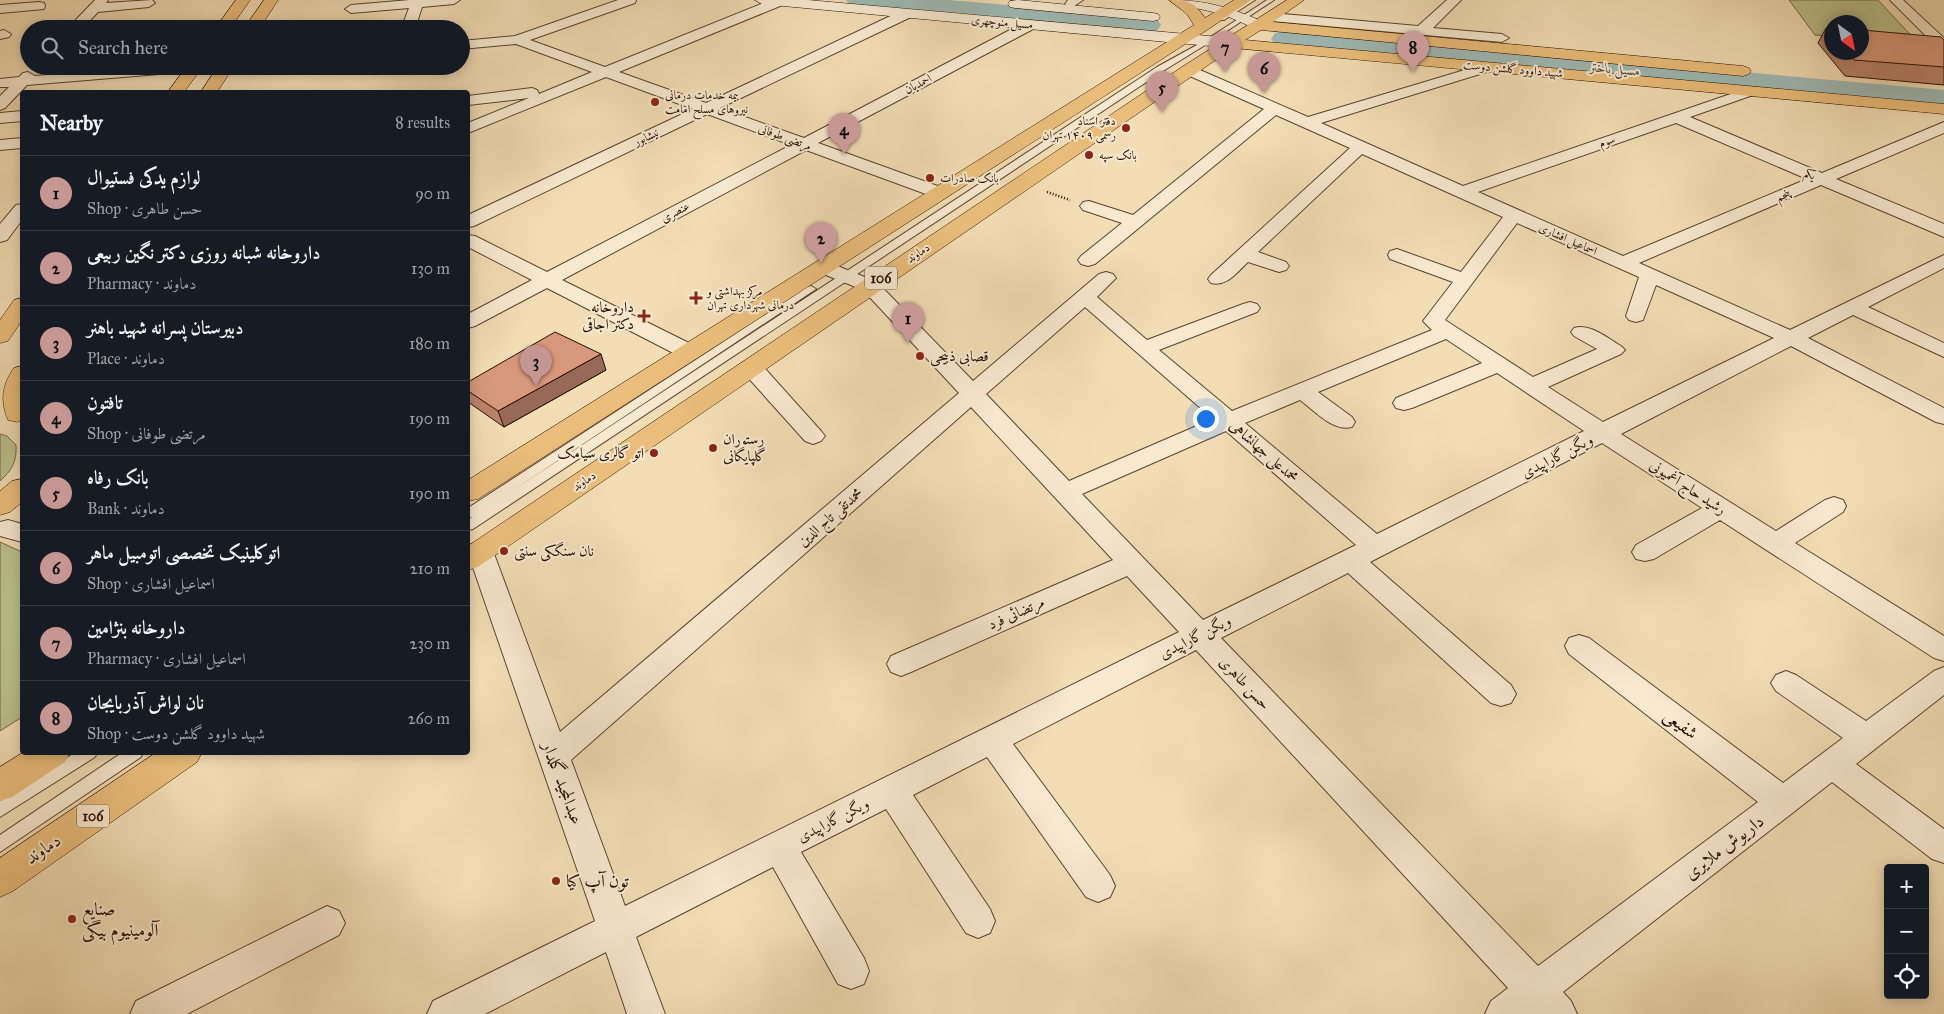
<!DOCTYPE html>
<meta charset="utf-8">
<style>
:root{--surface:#171b24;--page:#20242c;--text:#f1f3f6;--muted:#9ea1a6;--line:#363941;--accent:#c59692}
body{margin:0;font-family:"IM FELL Great Primer",Amiri,serif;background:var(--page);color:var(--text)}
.controls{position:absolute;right:15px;bottom:15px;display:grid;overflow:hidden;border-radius:5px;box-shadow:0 2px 12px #0003}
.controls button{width:45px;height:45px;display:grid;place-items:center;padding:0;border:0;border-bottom:1px solid var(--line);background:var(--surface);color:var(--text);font:25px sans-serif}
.compass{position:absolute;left:1824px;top:15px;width:45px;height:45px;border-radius:50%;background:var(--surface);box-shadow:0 2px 12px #0003;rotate:147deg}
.you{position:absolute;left:1205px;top:418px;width:18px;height:18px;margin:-12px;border:4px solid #fff;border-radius:50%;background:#1a73e8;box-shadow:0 0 0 8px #1a73e833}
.badge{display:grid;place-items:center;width:32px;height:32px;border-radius:50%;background:var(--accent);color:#111;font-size:16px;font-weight:700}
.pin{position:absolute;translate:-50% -41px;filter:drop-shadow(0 1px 2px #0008)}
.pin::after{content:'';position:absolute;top:26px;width:18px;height:15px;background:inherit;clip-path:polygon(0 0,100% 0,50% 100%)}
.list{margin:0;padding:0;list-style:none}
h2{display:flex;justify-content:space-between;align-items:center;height:65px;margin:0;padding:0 20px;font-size:21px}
h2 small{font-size:16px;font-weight:400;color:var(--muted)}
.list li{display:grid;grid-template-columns:32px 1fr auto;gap:15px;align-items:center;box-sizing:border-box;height:75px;padding:0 20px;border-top:1px solid var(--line)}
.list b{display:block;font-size:19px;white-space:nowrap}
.list p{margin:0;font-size:16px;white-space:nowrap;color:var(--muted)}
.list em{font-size:16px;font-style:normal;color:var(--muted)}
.icon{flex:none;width:28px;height:28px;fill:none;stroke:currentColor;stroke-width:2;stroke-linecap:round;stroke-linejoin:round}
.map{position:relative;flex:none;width:1944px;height:1014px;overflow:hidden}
.search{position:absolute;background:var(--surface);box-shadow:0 2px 12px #0003;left:20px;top:20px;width:450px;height:55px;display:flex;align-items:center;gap:12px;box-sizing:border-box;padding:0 18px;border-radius:28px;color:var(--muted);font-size:19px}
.panel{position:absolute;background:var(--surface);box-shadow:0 2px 12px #0003;left:20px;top:90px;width:450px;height:665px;border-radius:5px}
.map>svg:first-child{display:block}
.green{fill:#bbc18d;stroke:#726846}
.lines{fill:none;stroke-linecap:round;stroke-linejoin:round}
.river{fill:#9ebab6;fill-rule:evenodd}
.service-casing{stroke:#5c422d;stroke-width:2}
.minor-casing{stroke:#5c422d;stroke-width:2}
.secondary-casing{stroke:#290e00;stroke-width:1}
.primary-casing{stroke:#290e00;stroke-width:1}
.path{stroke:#290e00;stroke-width:2.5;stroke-dasharray:1 2;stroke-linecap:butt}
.service{fill:#f7e9cf;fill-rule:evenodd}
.minor{fill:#f7e9cf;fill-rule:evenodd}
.secondary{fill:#f7e9cf;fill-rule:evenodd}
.primary{fill:#eabe7a;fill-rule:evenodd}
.wall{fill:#b9836a;stroke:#290e00}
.shaded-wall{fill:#966a56;stroke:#290e00}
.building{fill:#d7987b;stroke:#290e00}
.poi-dot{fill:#8f2418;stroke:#f7e9cf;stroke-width:2}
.labels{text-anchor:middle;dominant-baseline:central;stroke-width:4;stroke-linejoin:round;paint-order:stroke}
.far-street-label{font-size:12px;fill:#290e00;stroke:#f7e9cf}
.far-poi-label{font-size:12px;fill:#290e00;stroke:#f7e9cf;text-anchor:start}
.far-water-label{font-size:14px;font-style:italic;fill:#524a40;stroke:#f7e9cf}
.shield{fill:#f7e9cf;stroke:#67503e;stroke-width:1}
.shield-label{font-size:14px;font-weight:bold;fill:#290e00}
.poi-label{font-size:15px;fill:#290e00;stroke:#f7e9cf;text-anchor:start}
.street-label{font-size:15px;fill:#290e00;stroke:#f7e9cf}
.near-street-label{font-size:18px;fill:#290e00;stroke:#f7e9cf}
.near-poi-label{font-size:18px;fill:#290e00;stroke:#f7e9cf;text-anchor:start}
</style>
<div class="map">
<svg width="1944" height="1014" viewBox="0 0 1944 1014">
<rect width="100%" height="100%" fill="#f3ddb5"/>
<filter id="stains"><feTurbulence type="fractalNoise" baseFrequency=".004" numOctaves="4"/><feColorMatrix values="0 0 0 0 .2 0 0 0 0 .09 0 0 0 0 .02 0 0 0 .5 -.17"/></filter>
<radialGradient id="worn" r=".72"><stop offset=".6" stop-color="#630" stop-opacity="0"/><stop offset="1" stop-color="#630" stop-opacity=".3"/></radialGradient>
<path class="green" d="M1789,0H1878L1919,44L1862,39V22H1832L1831,36L1815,35Z
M972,6L1025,8L1155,22L1147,29L966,14Z
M0,434L7,436L16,445C17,462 12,470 0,481Z
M0,542L22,552V717L0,731Z"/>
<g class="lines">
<path class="river" d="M846,0H949L1148,17L1157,19L1161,25L1157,31L1148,33L859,8L850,5Z
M1285,31L1944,90V108L1275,45L1271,39L1275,33Z"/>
<defs>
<path id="service" d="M1248,0H1255L1224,20H1220V18Z
M1267,0H1274L1210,42L1163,71L473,529L468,530V520L472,517L468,518V508L808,287L811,286L816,289L509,493L1157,67L1206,40Z
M76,752H97L95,757L0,817V801Z
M123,752H143L141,757L0,852V835Z"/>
<path id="minor" d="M95,0H108L106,3L152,0L155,3L149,7L98,12L82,29H67Z
M410,0H460L454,4L422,7L415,29H401L409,8L351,13L345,9L351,5Z
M618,0H636L635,3L530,40L605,67L771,0H786L785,4L619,72L706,103L901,11H911L913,14L911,17L720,108L804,138L1027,21H1037L1039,24L1037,27L818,143L946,189L949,193L946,197L940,198L934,197L806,150L562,280L697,347L700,352L697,357L689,358L681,357L547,288L475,326L468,328V314L532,280L468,247V235L475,236L547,272L791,145L707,114L474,226L468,227V215L693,109L606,77L468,133V123L529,98L468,105V96L532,88L537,90L539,94L592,72L516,44L461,49V41L515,36Z
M1068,0H1083L1071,8L1065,4Z
M1447,0H1461L1433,28L1502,34L1509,38L1502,42L1272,21L1265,17L1272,13L1418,26Z
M1890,0H1903L1944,38V50L1939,49Z
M39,2L44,3L45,6L44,9L0,13V5Z
M4,30L11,34L9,37L0,39V31Z
M1488,63L1493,64L1495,67L1493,70L1321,123L1463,186L1751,87L1756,88L1758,91L1756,94L1690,117L1822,173L1944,122V133L1836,179L1944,224V237L1821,185L1639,263L1790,330L1944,255V268L1868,307L1944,343V357L1853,315L1808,338L1944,408V424L1936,422L1791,346L1621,434L1776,531L1825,500L1834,497L1843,500L1846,506L1843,512L1795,543L1944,636V661L1934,658L1720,520L1654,559L1645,561L1636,559L1632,552L1636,545L1702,508L1602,443L1370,562L1511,685L1516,694L1511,703L1501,706L1491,703L1348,573L1221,638L1538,966L1758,802L1569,654L1565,646L1569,638L1579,635L1589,638L1783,783L1843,738L1776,691L1771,683L1776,675L1786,671L1796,675L1866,721L1934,671L1944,667V695L1856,764L1944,829V863L1932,859L1832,782L1563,992L1571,1001L1577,1014H1485L1491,1001L1508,988L1196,650L1013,744L1110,875L1115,886L1110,897L1098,902L1086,897L987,757L913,795L990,909L995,921L990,933L978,938L966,933L886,809L801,852L864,958L869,971L864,984L851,989L838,984L773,867L636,937L665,1014H627L606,952L485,1014H427L433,1001L595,921L468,553L471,544L480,542L489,544L493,551L560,732L959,393L863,290L816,271L813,267L816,263L823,261L830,263L877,282L973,381L1099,274L1106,272L1113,274L1116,278L1097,297L1147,340L1243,304L1250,302L1257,304L1260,308L1257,312L1159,350L1232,411L1432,330L1423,321L1453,282L1390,259L1388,255L1390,251L1397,249L1461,272L1503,217L1362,154L1258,252L1286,262L1289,266L1286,270L1279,272L1248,262C1237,272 1227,287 1211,283L1208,279L1211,275L1350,148L1276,115L1095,264L1088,266L1081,264L1078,260L1081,256L1122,223L1083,210L1080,206L1083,202L1089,201L1133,215L1264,109L1183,73L1181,70L1183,67H1193L1308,117ZM1676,123L1807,179L1623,256L1478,192ZM1517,223L1639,277L1626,316L1629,320L1636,322L1643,320L1656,285L1774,338L1603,422L1548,387L1621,354L1625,350L1621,346C1607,338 1590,323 1574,328L1571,332L1574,336L1597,349L1533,377L1445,320ZM1085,307L1213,419L1069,481L986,394ZM1446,339L1482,363L1396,398L1393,403L1396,408L1404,410L1412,408L1497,373L1584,431L1377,534L1245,423L1300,400C1315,411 1333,432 1352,427L1355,422L1352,417L1318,392ZM971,407L1113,560L891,656L887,664L891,672L901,676L911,672L1127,576L1179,632L625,906L571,760ZM1226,431L1356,545L1203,620L1082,494Z
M151,66L202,67L200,70L195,71L27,85L5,108L0,110V96L9,87H0V79L19,77L23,73L28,72L35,76Z
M22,111V121L0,123V113Z
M22,138V148L0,150V140Z
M22,204V220L7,240L0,242V224L16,205Z
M751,361L759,362L821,431L825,436L821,441L813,444L805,441L743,372L740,367L743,362Z
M8,520L22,524V542L0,536V522Z
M327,906L339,911L345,923L339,935L187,1014H130L136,1001Z"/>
<path id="secondary" d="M755,0H808L1231,38L1236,40L1239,43L1236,46L1231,48L762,4Z
M1018,0L1153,13L1158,14L1160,17L1158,20L1153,21L1015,8L1010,7L1008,4L1010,1Z
M1171,0C1207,0 1231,8 1264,22L1266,25L1264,28H1254L1222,14L1173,3Z"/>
<path id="primary" d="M236,0H250L230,29H215Z
M264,0H278L259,29H244Z
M1169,0C1188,0 1194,2 1205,18L1234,0H1251L1207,30L478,499L468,501V480L1194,25L1187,14Z
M1287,0H1304L1273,22L1743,66L1749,68L1751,71L1749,74L1743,76L1261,30L1245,40L1944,104V114L1233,48L478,567L468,570V546L1182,67Z
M187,66H203L184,92H168Z
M218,66H234L217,92H201Z
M22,298V320L8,341L0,343V320L14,300Z
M22,366V420L17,422L8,420C0,400 2,385 14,368Z
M22,479V502L10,512L0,515V491L12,481Z
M24,752H70L65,762L12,797L0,801V767Z
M157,752H202L197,762L13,891L0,897V858Z"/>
</defs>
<use href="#service" class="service-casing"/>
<use href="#minor" class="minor-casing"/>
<use href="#secondary" class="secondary-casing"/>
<use href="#primary" class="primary-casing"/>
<path class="path" d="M1047,192L1070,200"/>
<use href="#service" class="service"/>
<use href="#minor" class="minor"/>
<use href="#secondary" class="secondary"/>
<use href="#primary" class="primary"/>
</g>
<path class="wall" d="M1826,28H1832V52H1862L1944,40V85L1845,76L1818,43Z
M606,370L504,427L468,402V382Z"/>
<path class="shaded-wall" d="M601,354L606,370L504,427L498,411Z"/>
<path class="building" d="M1826,28H1832V34Z
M1862,30L1941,37L1944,40V67L1854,60L1848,52H1862Z
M555,332L601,354L498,411L468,391V382Z"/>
<g class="poi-dot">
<circle cx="655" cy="102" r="5"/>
<circle cx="1126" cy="128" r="5"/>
<circle cx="1089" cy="155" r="5"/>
<circle cx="930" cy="178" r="5"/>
<path d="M693.5 290.5h5v5h5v5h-5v5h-5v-5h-5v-5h5z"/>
<path d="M641.5 308.5h5v5h5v5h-5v5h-5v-5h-5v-5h5z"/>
<circle cx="920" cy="356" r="5"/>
<circle cx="713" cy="448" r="5"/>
<circle cx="654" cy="453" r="5"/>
<circle cx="504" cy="551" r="5"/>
<circle cx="556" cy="881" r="5"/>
<circle cx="72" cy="919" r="5"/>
</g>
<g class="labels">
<g class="far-street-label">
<text transform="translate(1002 22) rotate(5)">مسیل منوچهری</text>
<text transform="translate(1513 69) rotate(5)">شهید داوود گلشن دوست</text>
<text transform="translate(918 84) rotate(-28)">احمدیان</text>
<text transform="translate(646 137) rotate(-25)">نیشابور</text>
<text transform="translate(785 137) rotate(20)">مرتضی طوفانی</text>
<text transform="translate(1607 141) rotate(-19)">سوم</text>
<text transform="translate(1810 174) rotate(23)">یکم</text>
<text transform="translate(1783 195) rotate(-23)">پنجم</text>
<text transform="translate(675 212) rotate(-28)">عنصری</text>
<text transform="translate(1568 239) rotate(24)">اسماعیل افشاری</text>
<text transform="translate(918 253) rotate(-34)">دماوند</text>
<text transform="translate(584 481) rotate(-34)">دماوند</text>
</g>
<g class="far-poi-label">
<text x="665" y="95">بیمه خدمات درمانی<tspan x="665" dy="14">نیروهای مسلح امامت</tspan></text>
<text x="1116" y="121" text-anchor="end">دفتر اسناد<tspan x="1116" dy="14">رسمی ۱۴۰۹ تهران</tspan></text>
<text x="1099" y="155">بانک سپه</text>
<text x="940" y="178">بانک صادرات</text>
<text x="707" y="291">مرکز بهداشتی و<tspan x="707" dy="14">درمانی شهرداری تهران</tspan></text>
</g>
<g class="far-water-label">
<text transform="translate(1615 69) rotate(5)">مسیل باختر</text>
</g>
<g class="shield">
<rect x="865" y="266.5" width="32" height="23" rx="4"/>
<rect x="77" y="804.5" width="32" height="23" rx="4"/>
</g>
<g class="shield-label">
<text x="881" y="278">106</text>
<text x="93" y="816">106</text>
</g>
<g class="poi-label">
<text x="634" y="307" text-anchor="end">داروخانه<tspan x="634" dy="17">دکتر اجاقی</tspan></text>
<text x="930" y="356">قصابی ذبیحی</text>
<text x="723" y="439">رستوران<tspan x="723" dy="17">گلپایگانی</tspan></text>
<text x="644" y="453" text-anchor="end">اتو گالری سیامک</text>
<text x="514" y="551">نان سنگکی سنتی</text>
</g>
<g class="street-label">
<text transform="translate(1264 451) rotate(41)">محمدعلی جهانشاهی</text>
<text transform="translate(1557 456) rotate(-27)">ویگن گاراپیدی</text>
<text transform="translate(1688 487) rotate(33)">رشید حاج آغمیونی</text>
<text transform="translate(830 517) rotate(-41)">محمدتقی تاج الدین</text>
<text transform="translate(1016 613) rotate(-24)">مرتضائی فرد</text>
<text transform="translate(1195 637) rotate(-27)">ویگن گاراپیدی</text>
<text transform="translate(1245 683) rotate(47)">حسن طاهری</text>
<text transform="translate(833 820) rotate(-27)">ویگن گاراپیدی</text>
</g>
<g class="near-street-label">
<text transform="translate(1681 724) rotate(37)">شفیعی</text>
<text transform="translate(563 783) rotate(70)">عبدالمجید گلدار</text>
<text transform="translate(1724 847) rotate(-37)">داریوش ملایری</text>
<text transform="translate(43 849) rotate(-34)">دماوند</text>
</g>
<g class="near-poi-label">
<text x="566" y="881">تون آپ کیا</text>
<text x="82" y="909">صنایع<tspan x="82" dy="21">آلومینیوم بیگی</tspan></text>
</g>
</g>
<rect width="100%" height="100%" filter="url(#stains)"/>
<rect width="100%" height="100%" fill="url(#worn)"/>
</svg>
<div class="controls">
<button>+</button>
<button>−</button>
<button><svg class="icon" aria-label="locate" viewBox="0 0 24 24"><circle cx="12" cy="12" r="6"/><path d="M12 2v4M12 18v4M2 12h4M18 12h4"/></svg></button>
</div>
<svg class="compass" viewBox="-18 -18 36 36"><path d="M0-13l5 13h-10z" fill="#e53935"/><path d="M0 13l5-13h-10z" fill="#9ea1a6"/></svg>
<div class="you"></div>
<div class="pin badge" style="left:908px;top:343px">1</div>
<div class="pin badge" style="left:821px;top:263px">2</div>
<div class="pin badge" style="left:536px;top:386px">3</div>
<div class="pin badge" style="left:844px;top:154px">4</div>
<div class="pin badge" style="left:1162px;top:112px">5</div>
<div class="pin badge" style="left:1264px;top:93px">6</div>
<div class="pin badge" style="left:1225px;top:72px">7</div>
<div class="pin badge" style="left:1413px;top:72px">8</div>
<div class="search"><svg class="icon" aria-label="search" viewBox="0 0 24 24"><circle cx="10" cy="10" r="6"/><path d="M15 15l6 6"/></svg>Search here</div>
<section class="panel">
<h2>Nearby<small>8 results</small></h2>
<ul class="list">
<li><span class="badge">1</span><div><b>لوازم یدکی فستیوال</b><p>Shop · حسن طاهری</p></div><em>90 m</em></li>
<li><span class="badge">2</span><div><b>داروخانه شبانه روزی دکتر نگین ربیعی</b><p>Pharmacy · دماوند</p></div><em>130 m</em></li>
<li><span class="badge">3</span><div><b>دبیرستان پسرانه شهید باهنر</b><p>Place · دماوند</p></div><em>180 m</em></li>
<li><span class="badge">4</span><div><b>تافتون</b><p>Shop · مرتضی طوفانی</p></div><em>190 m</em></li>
<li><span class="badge">5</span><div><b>بانک رفاه</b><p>Bank · دماوند</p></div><em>190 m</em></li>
<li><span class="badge">6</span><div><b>اتوکلینیک تخصصی اتومبیل ماهر</b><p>Shop · اسماعیل افشاری</p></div><em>210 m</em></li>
<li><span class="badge">7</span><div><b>داروخانه بنژامین</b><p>Pharmacy · اسماعیل افشاری</p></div><em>230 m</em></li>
<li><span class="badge">8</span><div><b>نان لواش آذربایجان</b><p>Shop · شهید داوود گلشن دوست</p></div><em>260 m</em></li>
</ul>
</section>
</div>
